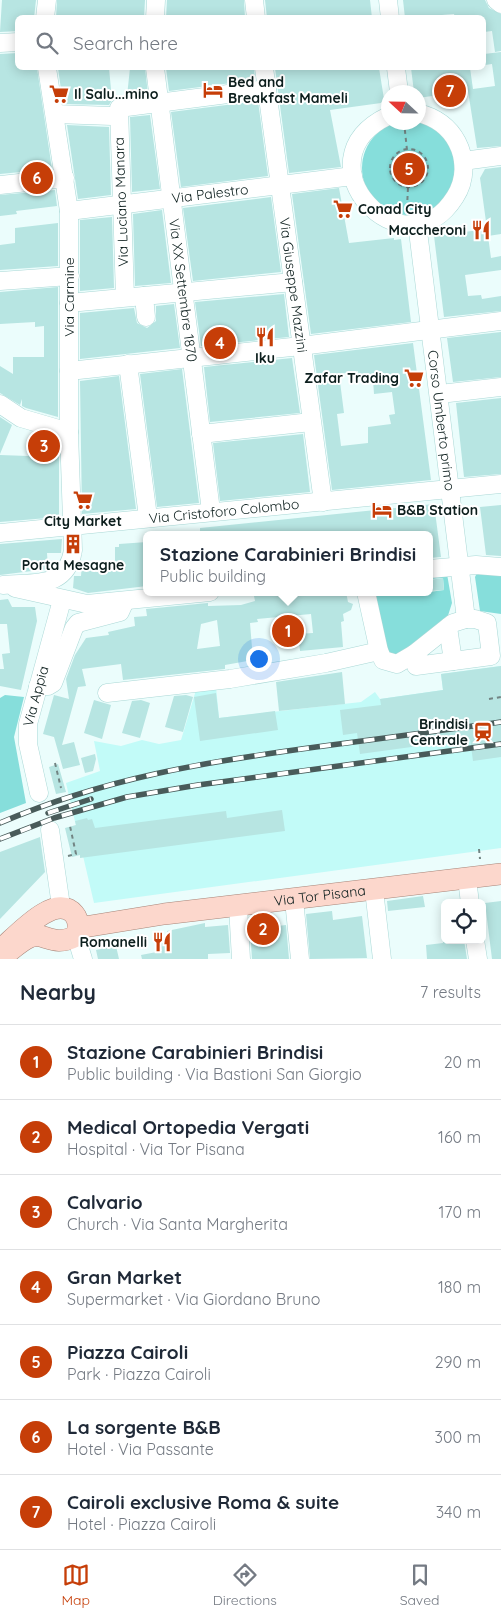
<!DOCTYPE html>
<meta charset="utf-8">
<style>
:root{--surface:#fff;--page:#f2f2f3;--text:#1f2937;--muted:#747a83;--line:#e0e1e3;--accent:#c63e08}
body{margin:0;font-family:Quicksand,sans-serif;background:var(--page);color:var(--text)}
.controls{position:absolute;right:15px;bottom:15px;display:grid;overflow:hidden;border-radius:8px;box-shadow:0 2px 12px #0003}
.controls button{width:45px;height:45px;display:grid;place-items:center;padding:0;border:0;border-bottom:1px solid var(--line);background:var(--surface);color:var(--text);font:25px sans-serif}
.compass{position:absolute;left:381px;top:85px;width:45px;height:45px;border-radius:50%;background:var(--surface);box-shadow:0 2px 12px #0003;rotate:292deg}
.you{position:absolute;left:258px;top:658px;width:18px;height:18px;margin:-12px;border:4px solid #fff;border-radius:50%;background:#1a73e8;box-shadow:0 0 0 8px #1a73e833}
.badge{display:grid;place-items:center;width:32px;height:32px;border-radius:50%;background:var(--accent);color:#fff;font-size:16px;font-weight:700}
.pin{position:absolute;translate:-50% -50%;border:2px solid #fff;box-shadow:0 1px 5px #0006}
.popup{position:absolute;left:143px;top:531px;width:290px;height:65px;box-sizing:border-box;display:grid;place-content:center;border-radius:8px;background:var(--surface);filter:drop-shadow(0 1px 4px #0005);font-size:16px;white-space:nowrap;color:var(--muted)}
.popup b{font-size:19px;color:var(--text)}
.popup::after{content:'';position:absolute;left:50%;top:100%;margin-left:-10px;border:10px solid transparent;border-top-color:var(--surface)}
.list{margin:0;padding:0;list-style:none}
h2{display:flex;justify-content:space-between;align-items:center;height:65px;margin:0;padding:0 20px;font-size:21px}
h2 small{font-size:16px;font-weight:400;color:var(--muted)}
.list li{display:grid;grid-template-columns:32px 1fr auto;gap:15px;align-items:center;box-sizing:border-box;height:75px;padding:0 20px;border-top:1px solid var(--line)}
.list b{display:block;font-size:19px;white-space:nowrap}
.list p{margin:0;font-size:16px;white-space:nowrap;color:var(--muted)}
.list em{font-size:16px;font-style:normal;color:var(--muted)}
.icon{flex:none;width:28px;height:28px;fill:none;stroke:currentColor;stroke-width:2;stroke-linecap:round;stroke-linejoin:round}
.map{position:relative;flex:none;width:501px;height:959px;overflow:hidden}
.search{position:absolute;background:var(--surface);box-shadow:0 2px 12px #0003;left:15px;right:15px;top:15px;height:55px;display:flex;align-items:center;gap:12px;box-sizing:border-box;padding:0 18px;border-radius:8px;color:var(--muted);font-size:19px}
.sheet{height:590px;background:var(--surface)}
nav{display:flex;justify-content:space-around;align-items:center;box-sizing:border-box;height:70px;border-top:1px solid var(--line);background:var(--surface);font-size:14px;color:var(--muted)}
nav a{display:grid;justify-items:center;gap:2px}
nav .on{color:var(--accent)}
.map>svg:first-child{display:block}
.built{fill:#c2fbf8}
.green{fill:#86dedb}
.water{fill:#4ec0bc}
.building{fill:#b7e5e2;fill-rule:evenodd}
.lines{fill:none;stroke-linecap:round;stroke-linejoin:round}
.minor-casing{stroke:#aad8d6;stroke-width:19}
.major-casing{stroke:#a78579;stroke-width:22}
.path{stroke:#728483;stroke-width:2;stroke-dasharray:4 4;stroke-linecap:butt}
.minor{stroke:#fff;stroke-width:18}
.major{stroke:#fcd7cc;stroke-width:21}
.rail-casing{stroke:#495b5a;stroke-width:5.5}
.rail{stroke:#fff;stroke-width:4;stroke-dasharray:11;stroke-linecap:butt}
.labels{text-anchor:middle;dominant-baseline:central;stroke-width:4;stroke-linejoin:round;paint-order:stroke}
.poi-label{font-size:14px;font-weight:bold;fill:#0c1e1d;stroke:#fff;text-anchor:start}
.street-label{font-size:14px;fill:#0c1e1d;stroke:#fff}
</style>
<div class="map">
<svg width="501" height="959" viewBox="0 0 501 959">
<rect width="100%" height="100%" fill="#ebfdfc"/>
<path class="built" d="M501,666V848L94,903L66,783L100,771L94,741L121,746L142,740L159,744L181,740L196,690L216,687L219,718L361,702L375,692L380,699L443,690L441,674Z"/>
<path class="green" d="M362 168a47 47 0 1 1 94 0a47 47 0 1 1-94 0Z
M477,573L501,574V614L480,611L475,577Z
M447,574L452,603L445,625L424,636L390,661L373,592H429L444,590L443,578L429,579V576Z
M5,695L24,697L14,737L26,803L0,813V698Z"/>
<path class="water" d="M396 168a13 13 0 1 1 26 0a13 13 0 1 1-26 0Z"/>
<path class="building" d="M2,0H36L34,18H18V31L0,32Z
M57,0H145L144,18H56Z
M167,0H244L245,18H166Z
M265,0H370L372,18H267Z
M403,0H485L489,8L501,14V51L495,52L492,31L484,32V18H455L454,14L405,18Z
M501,52V146L477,148L468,91L418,98V92H414L411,68H470L473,89L495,86L492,64L485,65L484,54Z
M18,53V68H37L52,169L0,174V54Z
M58,68H109L112,100L109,105L63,104Z
M130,68H145L148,94L127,96Z
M166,68H254L255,80L169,91Z
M275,68H379L384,99L381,103L330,110L341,167L289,173Z
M258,101L268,176L181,187L171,112Z
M150,115L160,189L132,192L130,117Z
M67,125L109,127L111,195L78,199Z
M501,167V234L488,236L491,258L501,256V270L465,275L468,296L481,295L482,299L501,296V311L444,317L434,236L487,229L480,178L485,169Z
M339,188L349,243L394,238V240L401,239L411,322L311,334L292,194Z
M55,190L57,206L16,211L17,214L0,216V195Z
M271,197L281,272L193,281L183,208Z
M162,210L171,283L135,286L133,214Z
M112,217L114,288L80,291V220Z
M58,223V266L0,270V245L15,243V228Z
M58,287V417L26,408L22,406V399L20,405L0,393V366L13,374V357H44V326L35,327V322L0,324V292Z
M284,294L289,337L201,346L195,302Z
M174,304L180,348L80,359V313L134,308L137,323L147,328L156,321V306Z
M501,332V377L453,382L447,338Z
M413,343L431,480L332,490L314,355ZM358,371L359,381L373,380L374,394L392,392L395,414L389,415L391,424L368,427V443L341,446L337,414L344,413L339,374Z
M292,358L300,413L210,422L204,367Z
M182,369L199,503L157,507L140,374Z
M119,376L136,509L82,514L80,381Z
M501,398V474L464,477L456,403Z
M0,417L12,425L0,454Z
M303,434L310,492L220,501L213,443Z
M43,443L59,445V517L0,522V455L28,456Z
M434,504L441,557L429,558V535H200V528Z
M501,505V556L486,555L480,507Z
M62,539L61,553H47L48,569L0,575V544Z
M147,542V586L88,593L73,588L74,576H81L82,563H115V547H119V544Z
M443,578L444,590L429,591V580Z
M293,592H346L348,602L353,604L351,610L343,614L344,621L341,622L343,647L300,651L298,634L313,633L311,614L257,619L258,622L250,623L253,660L225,665V669L123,680L121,664L82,669L86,686L78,687L62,745L74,742L80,765L63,769L54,737L43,734L54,695L69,699L66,679L75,655L86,638L109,635L108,632L135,626L134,617L147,616L146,609L208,603V606L241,605L255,601L254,596ZM217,620L220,646L197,649L201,624Z
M8,599L12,607H35L37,621L21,690L0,686V669H4L2,654L10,653L7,624H0V600Z
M501,666V757L473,761L470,739L360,754L357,733L343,735L340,710L381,705L380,699L443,690L441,674Z
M342,672L345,704L279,711L276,682Z
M216,693L219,718L275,711L278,730L200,741L194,697Z
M186,695L193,697L183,732L165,727L174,696Z
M94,700L111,705L102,739L84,733Z
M141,700L150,703L140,738L122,733L132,701Z
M95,754L96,759L93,771L85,773L81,758Z
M58,764L66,792L56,794L49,767Z
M282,810L285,831L80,858V855L72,857L65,828L76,825L75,821L87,818L88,820L92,819L95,828L226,811L227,818Z
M40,837L45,872L0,919V852Z
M423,896L425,907L388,911L387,901Z
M501,901V959H492L485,903Z
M332,911L333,920L362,916L367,958L310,959L306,914Z
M205,923V927L228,925L230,953L208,954V959H142L141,955L162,951L159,941L169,938L167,931Z
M286,925L289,959H252L250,929Z
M443,940H464L467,959H427L426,945L443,943Z
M116,946L119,959H98L96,950Z"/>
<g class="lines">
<defs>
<g id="minor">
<path d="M254,0L256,18"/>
<path d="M388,0L390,18"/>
<path d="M496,0L501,4"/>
<path d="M45,18L47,0"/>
<path d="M155,18L156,0"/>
<path d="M0,43L18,42"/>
<path id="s1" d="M155,68L211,511"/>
<path id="s2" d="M264,68L323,502"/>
<path d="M396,68L399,92"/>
<path d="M55,114L112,116"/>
<path d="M388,116C295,161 404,278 455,197C466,180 466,159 457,142C449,127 435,117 418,113"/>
<path d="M463,161L501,156"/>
<path d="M0,185L65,178"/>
<path id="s3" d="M69,211L353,176"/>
<path id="s4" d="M417,223L466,619"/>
<path d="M0,281L70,276"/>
<path d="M144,296L146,317"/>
<path d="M125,297L119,108L267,89"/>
<path d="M69,303L293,282"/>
<path d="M128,364L148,517"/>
<path d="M69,371L301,346L501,321"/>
<path d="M440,394L501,387"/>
<path d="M0,404L21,418L69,432"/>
<path d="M201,434L311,422"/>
<path id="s5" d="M0,533L501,484"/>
<path d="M429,569L476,565L501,567"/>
<path d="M3,585C35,582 67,589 73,550L69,432V211L47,68"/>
<path d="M15,588L87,604L210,592"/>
<path d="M366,592L379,651L383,660L397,664L414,654"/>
<path d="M466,619H475L487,623L491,656L416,666L414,654L453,623Z"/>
<path d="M448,627L453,661"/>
<path d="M38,686H48L53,683L74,628L78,623L120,612L125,601"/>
<path d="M107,693L230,679L326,663L379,651"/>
<path id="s6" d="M39,793L28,744V724L62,600"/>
<path d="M50,830L61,906"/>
<path d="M467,879L470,903"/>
<path d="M374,890L382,959"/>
<path d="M294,900L300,959"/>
<path d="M238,906L241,959"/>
<path d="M76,936L83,959"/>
<path d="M475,940L478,959"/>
</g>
<g id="major">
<path id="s7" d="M78,928L164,914L501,874"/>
<path d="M0,950C15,938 55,891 74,914C79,920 79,929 76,936C52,948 44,931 30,937C20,941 9,952 0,959"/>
</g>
</defs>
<use href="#minor" class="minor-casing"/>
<use href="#major" class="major-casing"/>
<path class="path" d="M404,122L407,150
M390 168a19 19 0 1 1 38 0a19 19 0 1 1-38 0Z
M407,208L408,187
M489,699L501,697
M55,763L61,788
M479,849L480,859
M68,856L76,854L70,826"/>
<use href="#minor" class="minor"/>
<use href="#major" class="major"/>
<defs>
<path id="rail" d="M48,813L91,799
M0,823C105,778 205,762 316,747C378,739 439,731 501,722
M0,839L54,818L127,797L198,785L501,744"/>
</defs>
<use href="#rail" class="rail-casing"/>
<use href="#rail" class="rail"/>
</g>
<defs>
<symbol id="hotel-bare" viewBox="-9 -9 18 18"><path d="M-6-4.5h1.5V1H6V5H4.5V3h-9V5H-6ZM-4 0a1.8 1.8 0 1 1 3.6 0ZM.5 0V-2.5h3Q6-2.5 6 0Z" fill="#c63e08" stroke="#fff" stroke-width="2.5" paint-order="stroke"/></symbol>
<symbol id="supermarket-bare" viewBox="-9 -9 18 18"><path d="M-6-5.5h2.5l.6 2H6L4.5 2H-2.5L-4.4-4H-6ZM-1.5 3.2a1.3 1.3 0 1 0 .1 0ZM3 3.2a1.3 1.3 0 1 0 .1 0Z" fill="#c63e08" stroke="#fff" stroke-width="2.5" paint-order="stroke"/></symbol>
<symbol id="restaurant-bare" viewBox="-9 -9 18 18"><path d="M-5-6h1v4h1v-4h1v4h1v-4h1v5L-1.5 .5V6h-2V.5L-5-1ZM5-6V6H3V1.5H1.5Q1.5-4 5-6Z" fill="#c63e08" stroke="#fff" stroke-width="2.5" paint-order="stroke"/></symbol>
<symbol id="building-bare" viewBox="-9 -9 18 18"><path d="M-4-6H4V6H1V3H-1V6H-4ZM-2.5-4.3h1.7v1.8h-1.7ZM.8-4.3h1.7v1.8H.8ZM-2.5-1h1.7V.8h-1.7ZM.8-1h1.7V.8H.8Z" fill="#c63e08" stroke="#fff" stroke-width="2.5" paint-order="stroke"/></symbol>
<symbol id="station-bare" viewBox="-9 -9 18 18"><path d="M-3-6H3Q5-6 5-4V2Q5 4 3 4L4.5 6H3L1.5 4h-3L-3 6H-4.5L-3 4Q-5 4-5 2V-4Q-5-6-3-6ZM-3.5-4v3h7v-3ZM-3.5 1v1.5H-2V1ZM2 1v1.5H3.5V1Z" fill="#c63e08" stroke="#fff" stroke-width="2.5" paint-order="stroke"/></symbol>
</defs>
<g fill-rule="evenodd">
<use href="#hotel-bare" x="199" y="76" width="28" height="28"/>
<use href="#supermarket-bare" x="45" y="80" width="28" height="28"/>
<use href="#supermarket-bare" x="329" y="195" width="28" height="28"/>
<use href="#restaurant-bare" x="467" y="216" width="28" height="28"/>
<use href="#restaurant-bare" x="251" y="323" width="28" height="28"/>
<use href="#supermarket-bare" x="400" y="364" width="28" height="28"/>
<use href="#supermarket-bare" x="69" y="486" width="28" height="28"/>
<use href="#hotel-bare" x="368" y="496" width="28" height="28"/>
<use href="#building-bare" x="59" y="530" width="28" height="28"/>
<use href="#station-bare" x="469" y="718" width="28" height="28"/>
<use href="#restaurant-bare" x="148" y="928" width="28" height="28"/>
</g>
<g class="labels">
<g class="poi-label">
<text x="228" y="82">Bed and<tspan x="228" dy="16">Breakfast Mameli</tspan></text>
<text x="74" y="94">Il Salu...mino</text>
<text x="358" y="209">Conad City</text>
<text x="466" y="230" text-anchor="end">Maccheroni</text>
<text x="265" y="358" text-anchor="middle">Iku</text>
<text x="399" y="378" text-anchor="end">Zafar Trading</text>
<text x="397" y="510">B&amp;B Station</text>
<text x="83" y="521" text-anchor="middle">City Market</text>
<text x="73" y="565" text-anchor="middle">Porta Mesagne</text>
<text x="468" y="724" text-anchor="end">Brindisi<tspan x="468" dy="16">Centrale</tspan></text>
<text x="147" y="942" text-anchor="end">Romanelli</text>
</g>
<g class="street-label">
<text stroke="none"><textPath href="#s3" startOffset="142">Via Palestro</textPath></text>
<text transform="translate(121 202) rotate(-92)">Via Luciano Manara</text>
<text stroke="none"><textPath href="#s2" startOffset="219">Via Giuseppe Mazzini</textPath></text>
<text stroke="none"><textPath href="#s1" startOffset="224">Via XX Settembre 1870</textPath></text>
<text transform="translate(69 297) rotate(-90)">Via Carmine</text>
<text stroke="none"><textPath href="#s4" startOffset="199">Corso Umberto primo</textPath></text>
<text stroke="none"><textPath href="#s5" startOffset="225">Via Cristoforo Colombo</textPath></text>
<text stroke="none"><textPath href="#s6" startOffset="99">Via Appia</textPath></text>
<text stroke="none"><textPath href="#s7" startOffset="244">Via Tor Pisana</textPath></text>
</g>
</g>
</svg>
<div class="controls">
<button><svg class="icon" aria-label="locate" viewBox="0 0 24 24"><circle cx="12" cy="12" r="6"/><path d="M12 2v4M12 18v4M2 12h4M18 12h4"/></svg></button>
</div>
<svg class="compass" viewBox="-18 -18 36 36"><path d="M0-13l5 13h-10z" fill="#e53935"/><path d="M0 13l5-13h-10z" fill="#747a83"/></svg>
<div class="you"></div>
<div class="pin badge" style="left:288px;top:631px">1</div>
<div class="popup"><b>Stazione Carabinieri Brindisi</b>Public building</div>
<div class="pin badge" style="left:263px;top:929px">2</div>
<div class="pin badge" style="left:44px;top:446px">3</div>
<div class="pin badge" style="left:220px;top:343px">4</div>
<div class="pin badge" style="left:409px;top:169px">5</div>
<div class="pin badge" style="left:37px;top:178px">6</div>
<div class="pin badge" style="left:450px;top:91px">7</div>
<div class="search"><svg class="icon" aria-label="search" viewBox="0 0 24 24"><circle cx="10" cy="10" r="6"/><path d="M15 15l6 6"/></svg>Search here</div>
</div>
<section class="sheet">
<h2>Nearby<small>7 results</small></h2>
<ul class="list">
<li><span class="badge">1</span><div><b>Stazione Carabinieri Brindisi</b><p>Public building · Via Bastioni San Giorgio</p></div><em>20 m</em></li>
<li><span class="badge">2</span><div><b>Medical Ortopedia Vergati</b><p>Hospital · Via Tor Pisana</p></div><em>160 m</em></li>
<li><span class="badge">3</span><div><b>Calvario</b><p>Church · Via Santa Margherita</p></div><em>170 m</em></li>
<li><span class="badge">4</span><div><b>Gran Market</b><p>Supermarket · Via Giordano Bruno</p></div><em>180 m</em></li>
<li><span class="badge">5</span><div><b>Piazza Cairoli</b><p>Park · Piazza Cairoli</p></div><em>290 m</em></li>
<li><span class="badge">6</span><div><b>La sorgente B&amp;B</b><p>Hotel · Via Passante</p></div><em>300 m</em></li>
<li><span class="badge">7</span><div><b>Cairoli exclusive Roma &amp; suite</b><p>Hotel · Piazza Cairoli</p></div><em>340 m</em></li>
</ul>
</section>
<nav>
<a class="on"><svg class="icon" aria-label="map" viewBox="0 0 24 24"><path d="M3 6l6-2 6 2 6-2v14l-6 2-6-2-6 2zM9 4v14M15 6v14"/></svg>Map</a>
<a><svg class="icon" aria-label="directions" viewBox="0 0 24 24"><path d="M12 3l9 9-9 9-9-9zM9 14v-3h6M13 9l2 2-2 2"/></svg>Directions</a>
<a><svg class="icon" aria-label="saved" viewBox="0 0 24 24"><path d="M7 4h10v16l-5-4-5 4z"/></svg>Saved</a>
</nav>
